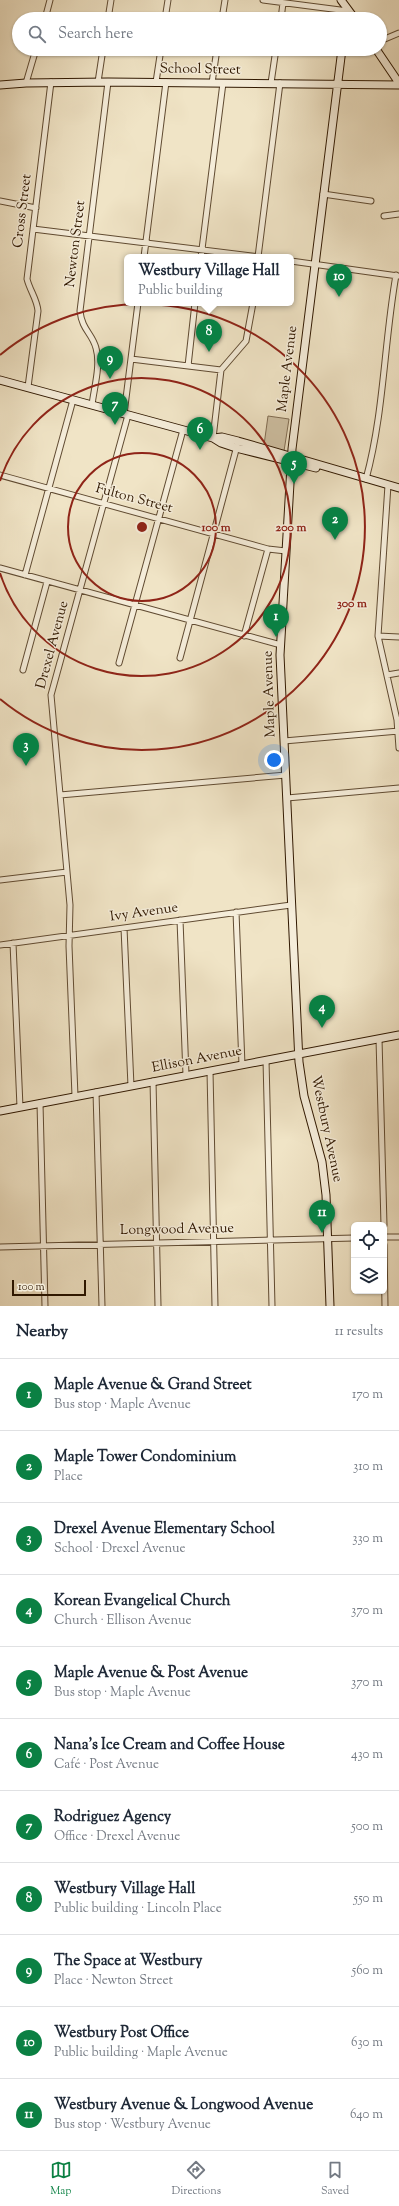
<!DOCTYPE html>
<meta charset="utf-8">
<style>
:root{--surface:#fff;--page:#f2f2f3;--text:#1f2937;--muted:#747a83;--line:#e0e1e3;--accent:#0b8043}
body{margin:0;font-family:"Sorts Mill Goudy",serif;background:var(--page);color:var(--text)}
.controls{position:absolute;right:12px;bottom:12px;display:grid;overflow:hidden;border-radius:6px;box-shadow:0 1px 3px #0004}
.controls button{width:36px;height:36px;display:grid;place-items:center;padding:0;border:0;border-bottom:1px solid var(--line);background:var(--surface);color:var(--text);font:20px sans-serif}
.scale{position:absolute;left:12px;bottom:10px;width:74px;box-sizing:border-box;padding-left:4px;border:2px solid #301800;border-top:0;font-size:11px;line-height:14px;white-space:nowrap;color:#301800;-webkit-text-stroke:3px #f5edda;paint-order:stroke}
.you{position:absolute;left:274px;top:760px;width:14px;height:14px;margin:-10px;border:3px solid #fff;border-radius:50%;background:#1a73e8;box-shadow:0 0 0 6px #1a73e833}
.badge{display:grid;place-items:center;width:26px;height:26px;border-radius:50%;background:var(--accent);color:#fff;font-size:13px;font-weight:700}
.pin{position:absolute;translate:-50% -33px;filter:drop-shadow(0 1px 2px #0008)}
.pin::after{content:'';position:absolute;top:21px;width:14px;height:12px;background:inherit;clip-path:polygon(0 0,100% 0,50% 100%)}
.popup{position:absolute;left:124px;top:254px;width:170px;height:52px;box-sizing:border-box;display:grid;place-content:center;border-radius:6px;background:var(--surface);filter:drop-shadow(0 1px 3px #0005);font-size:13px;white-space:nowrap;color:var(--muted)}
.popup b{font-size:15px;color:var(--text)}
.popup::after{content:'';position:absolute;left:50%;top:100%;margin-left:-8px;border:8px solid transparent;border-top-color:var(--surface)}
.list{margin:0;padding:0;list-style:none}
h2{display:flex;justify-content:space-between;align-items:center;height:52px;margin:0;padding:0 16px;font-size:17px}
h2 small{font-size:13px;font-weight:400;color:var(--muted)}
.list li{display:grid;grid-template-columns:26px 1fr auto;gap:12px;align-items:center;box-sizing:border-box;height:72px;padding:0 16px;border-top:1px solid var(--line)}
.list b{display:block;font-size:15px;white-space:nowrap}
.list p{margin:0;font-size:13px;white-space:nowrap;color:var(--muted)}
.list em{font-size:13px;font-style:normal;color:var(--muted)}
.icon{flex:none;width:22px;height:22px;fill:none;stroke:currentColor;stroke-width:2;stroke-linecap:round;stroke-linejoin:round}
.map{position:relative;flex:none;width:399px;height:1306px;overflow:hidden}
.search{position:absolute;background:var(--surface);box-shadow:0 1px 3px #0004;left:12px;right:12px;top:12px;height:44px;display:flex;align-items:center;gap:10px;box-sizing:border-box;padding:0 14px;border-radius:22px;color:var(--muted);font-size:15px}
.sheet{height:844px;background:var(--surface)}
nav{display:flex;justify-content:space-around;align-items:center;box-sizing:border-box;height:56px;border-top:1px solid var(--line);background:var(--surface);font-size:11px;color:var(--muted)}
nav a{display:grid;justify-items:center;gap:2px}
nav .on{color:var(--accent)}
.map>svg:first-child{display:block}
.green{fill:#cfc1a4;stroke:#806c52}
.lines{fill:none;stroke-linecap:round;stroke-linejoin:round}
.street-casing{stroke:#604b32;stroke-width:7}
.secondary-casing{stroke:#301800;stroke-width:9}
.street{stroke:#f5edda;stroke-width:5}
.secondary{stroke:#f5edda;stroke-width:7}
.ring{fill:none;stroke:#8f2418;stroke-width:2}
.labels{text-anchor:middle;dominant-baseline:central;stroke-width:3;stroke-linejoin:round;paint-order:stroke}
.street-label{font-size:14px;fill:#301800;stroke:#f5edda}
.centre{fill:#8f2418;stroke:#f5edda;stroke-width:2}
.ring-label{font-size:12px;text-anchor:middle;font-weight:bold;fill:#8f2418;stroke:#f5edda;stroke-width:3;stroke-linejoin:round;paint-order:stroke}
</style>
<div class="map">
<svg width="399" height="1306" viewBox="0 0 399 1306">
<rect width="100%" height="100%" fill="#f0e4c6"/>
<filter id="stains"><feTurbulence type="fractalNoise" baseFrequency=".005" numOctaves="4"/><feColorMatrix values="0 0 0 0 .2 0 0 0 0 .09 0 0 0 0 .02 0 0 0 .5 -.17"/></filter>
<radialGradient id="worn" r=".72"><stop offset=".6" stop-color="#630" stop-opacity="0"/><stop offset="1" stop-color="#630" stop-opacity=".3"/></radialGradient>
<path class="green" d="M268,416L289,419L284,451L264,445Z"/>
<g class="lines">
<defs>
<path id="street" d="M263,0L348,11
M45,19L50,0
M108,19L111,0
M165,19L168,0
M222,19L225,0
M281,19L283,3
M380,41L399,33
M98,82L103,49
M156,82L161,49
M26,83L36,49
M212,83L217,49
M271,83L276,49
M323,194L371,201
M0,201L36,208
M384,216L399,214
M33,229L259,257
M144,257L166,82
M201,257L223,83
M258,257L280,83
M291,261L398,276
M131,359L221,370
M188,366L195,303
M28,387L38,311C37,299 30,291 27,279L51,82
M92,405C94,388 101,365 96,348C92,333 82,330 80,311L108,82
M124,414L138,303
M213,438L221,370L246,341L253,303
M0,475L268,549L286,551
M366,479C384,413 384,343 396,275
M388,485L378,636L397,720L399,748
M0,568L281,645
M25,575L73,400
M244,636L268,549
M378,636L399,637
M180,658L237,446
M119,663L183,430
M23,670L47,582
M387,675L399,673
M284,741L399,731
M60,795L286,775
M287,798L399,788
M0,880L67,872
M236,912L242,1065
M180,920L186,1075
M124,928L131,1086
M13,943L20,1107
M0,945L291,905
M379,1039L384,1225
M266,1060L272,1306
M210,1071L215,1306
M153,1081L158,1306
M96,1092L102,1306
M75,1096L69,946L70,905L51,695L128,415
M40,1103L45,1306
M384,1237H399
M384,1245L385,1306
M0,1247L354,1238"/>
<path id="secondary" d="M341,0L355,19
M376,49L399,83
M0,85L26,83L108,82L399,85
M0,380L213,438L222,437L238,441L399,488
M213,438L221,443L236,448L316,468
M0,1111L399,1035
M330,1306L326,1195L322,1162L304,1096L299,1062L280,655L292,449L342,49"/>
</defs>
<use href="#street" class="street-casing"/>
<use href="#secondary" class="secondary-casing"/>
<use href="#street" class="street"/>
<use href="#secondary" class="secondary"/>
</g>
<g class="ring">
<circle cx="142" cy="527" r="74"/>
<path d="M0 481A149 149 0 1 1 0 573"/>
<path d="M0 355A223 223 0 1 1 0 699"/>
</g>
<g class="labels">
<g class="street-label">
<text transform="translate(200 70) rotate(1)">School Street</text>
<text transform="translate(23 211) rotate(-83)">Cross Street</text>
<text transform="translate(76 244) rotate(-83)">Newton Street</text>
<text transform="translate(288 369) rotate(-83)">Maple Avenue</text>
<text transform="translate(134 499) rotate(15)">Fulton Street</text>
<text transform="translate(53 645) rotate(-75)">Drexel Avenue</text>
<text transform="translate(270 694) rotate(-92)">Maple Avenue</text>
<text transform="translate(144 913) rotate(-8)">Ivy Avenue</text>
<text transform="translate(197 1060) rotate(-11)">Ellison Avenue</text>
<text transform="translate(326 1129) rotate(78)">Westbury Avenue</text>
<text transform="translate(177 1230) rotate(-1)">Longwood Avenue</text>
</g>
</g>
<circle cx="142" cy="527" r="6" class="centre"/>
<g class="ring-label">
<text x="216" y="531">100 m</text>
<text x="291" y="531">200 m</text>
<text x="352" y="607">300 m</text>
</g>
<rect width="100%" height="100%" filter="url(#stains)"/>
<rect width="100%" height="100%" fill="url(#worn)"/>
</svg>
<div class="controls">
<button><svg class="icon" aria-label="locate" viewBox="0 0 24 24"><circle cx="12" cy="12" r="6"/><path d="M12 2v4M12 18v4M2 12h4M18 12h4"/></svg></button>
<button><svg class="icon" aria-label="layers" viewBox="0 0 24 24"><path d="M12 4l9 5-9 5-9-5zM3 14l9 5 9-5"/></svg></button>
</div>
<div class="scale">100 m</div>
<div class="you"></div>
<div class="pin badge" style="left:276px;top:637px">1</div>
<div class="pin badge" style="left:335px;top:540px">2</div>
<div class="pin badge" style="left:26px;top:766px">3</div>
<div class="pin badge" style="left:322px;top:1028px">4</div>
<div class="pin badge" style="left:294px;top:484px">5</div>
<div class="pin badge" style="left:200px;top:450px">6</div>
<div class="pin badge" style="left:115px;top:425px">7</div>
<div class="pin badge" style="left:209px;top:352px">8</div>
<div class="popup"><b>Westbury Village Hall</b>Public building</div>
<div class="pin badge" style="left:110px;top:379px">9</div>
<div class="pin badge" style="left:339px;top:297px">10</div>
<div class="pin badge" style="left:322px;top:1233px">11</div>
<div class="search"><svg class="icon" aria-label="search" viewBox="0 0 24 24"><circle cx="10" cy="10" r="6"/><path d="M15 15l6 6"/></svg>Search here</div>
</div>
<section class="sheet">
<h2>Nearby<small>11 results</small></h2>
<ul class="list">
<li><span class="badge">1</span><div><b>Maple Avenue &amp; Grand Street</b><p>Bus stop · Maple Avenue</p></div><em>170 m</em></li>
<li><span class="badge">2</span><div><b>Maple Tower Condominium</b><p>Place</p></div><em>310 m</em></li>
<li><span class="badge">3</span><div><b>Drexel Avenue Elementary School</b><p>School · Drexel Avenue</p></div><em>330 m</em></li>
<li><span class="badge">4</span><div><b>Korean Evangelical Church</b><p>Church · Ellison Avenue</p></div><em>370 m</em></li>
<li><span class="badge">5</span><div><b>Maple Avenue &amp; Post Avenue</b><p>Bus stop · Maple Avenue</p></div><em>370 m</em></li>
<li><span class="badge">6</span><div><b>Nana's Ice Cream and Coffee House</b><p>Café · Post Avenue</p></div><em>430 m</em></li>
<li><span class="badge">7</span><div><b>Rodriguez Agency</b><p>Office · Drexel Avenue</p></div><em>500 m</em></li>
<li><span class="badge">8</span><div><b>Westbury Village Hall</b><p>Public building · Lincoln Place</p></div><em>550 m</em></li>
<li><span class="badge">9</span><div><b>The Space at Westbury</b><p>Place · Newton Street</p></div><em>560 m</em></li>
<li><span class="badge">10</span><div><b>Westbury Post Office</b><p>Public building · Maple Avenue</p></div><em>630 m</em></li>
<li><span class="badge">11</span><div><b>Westbury Avenue &amp; Longwood Avenue</b><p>Bus stop · Westbury Avenue</p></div><em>640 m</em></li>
</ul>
</section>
<nav>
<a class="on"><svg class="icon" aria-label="map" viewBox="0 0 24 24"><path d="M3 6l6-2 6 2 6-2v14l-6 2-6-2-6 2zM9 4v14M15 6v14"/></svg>Map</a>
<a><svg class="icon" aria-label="directions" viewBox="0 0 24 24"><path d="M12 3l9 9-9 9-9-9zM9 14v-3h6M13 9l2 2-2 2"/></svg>Directions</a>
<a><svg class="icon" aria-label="saved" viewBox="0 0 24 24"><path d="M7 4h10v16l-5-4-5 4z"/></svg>Saved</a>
</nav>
